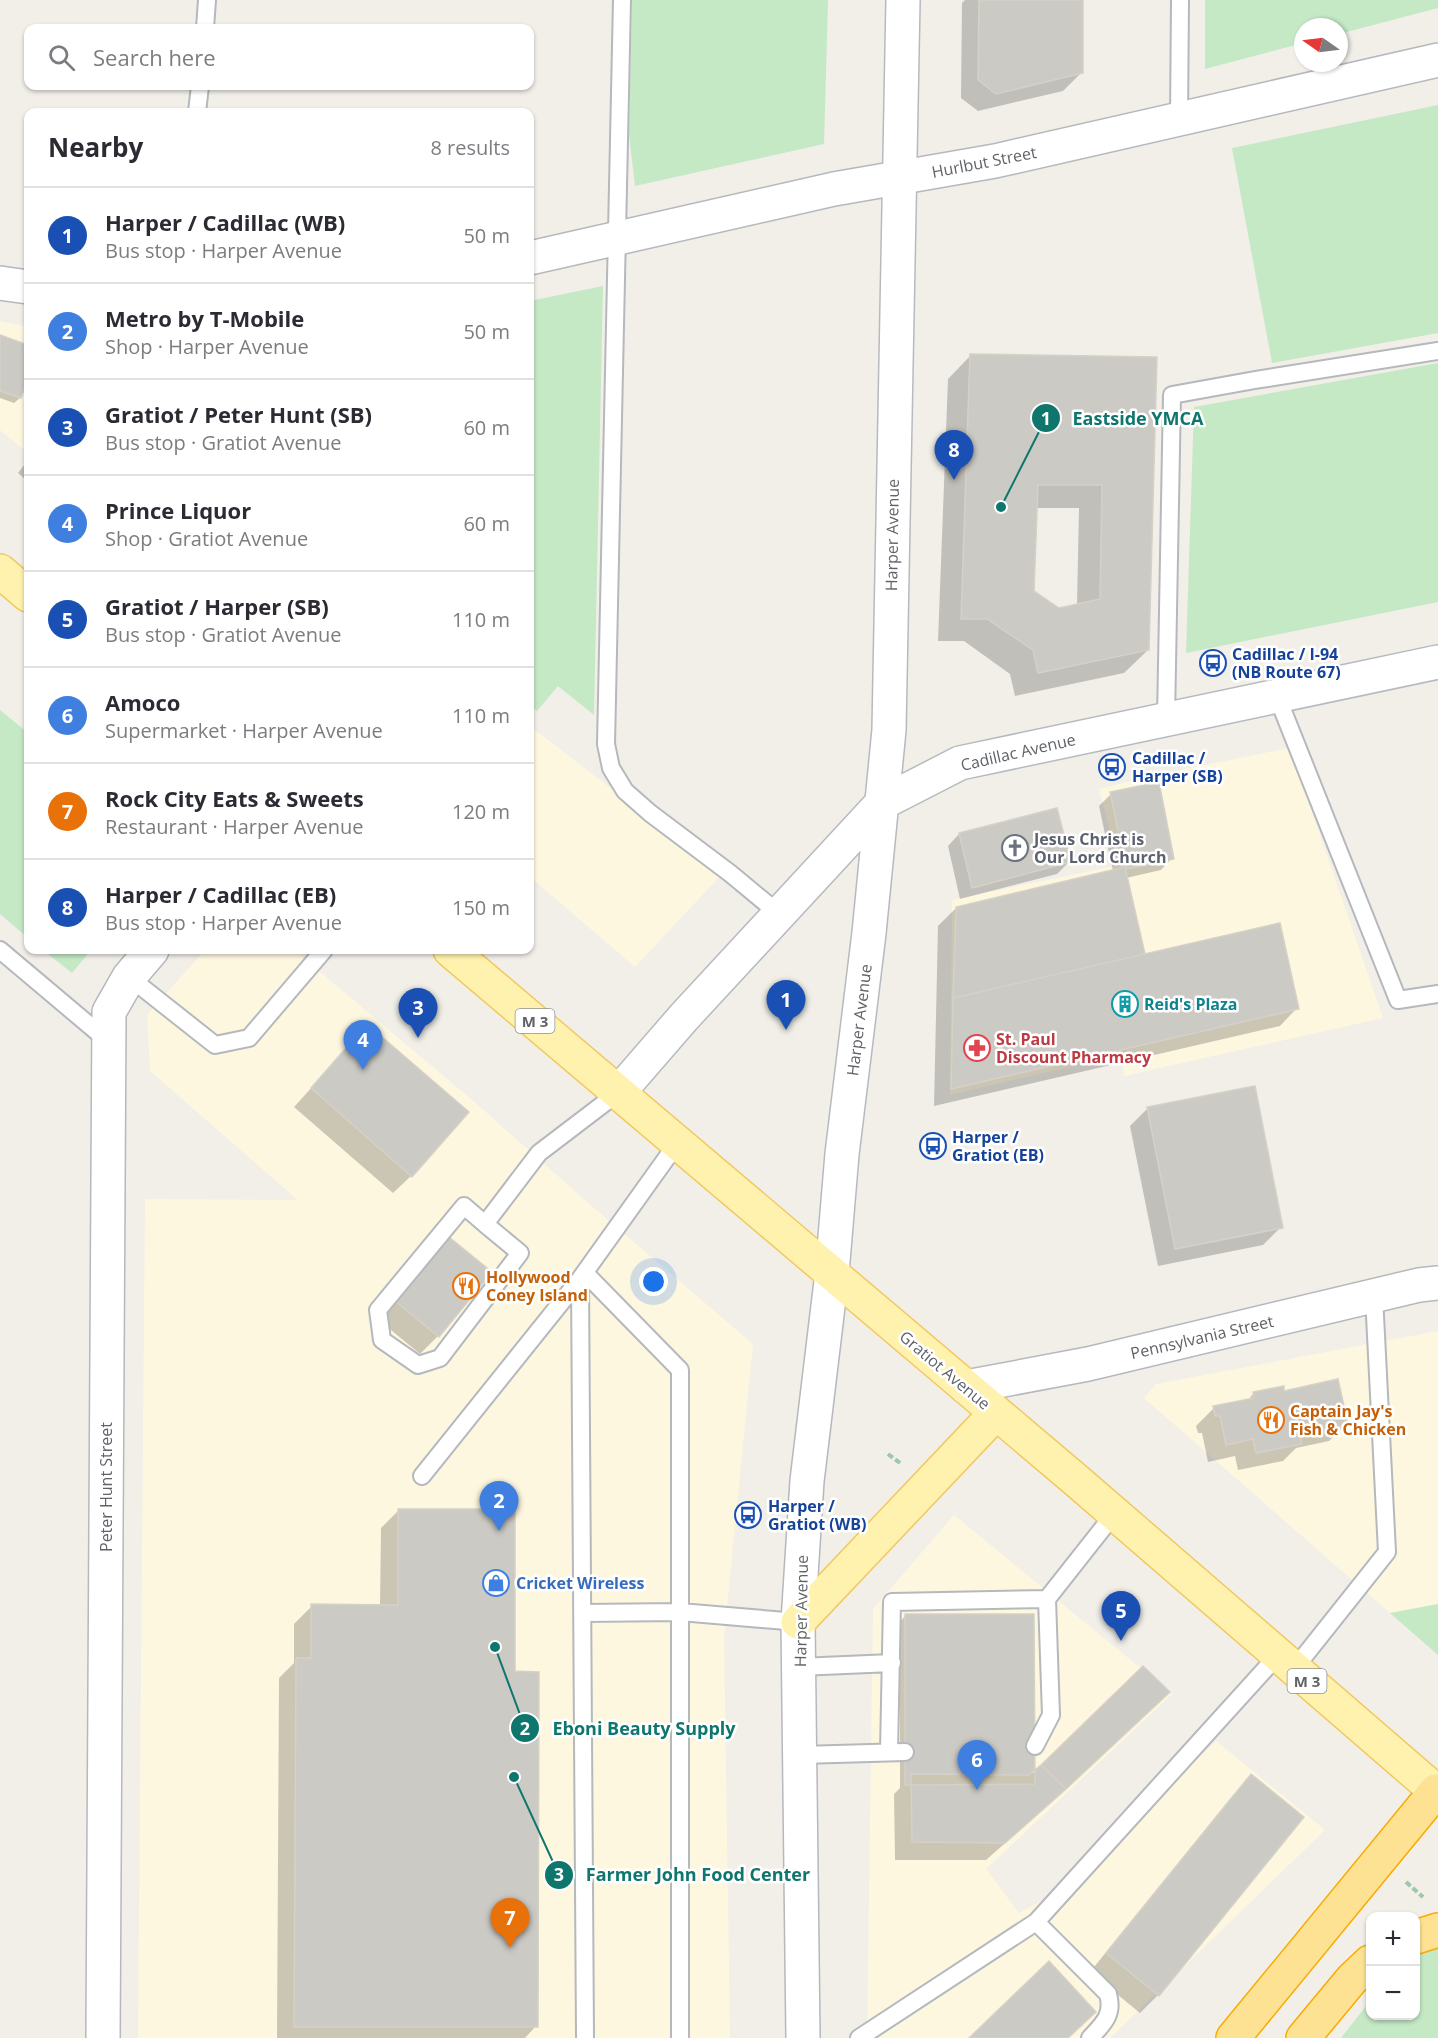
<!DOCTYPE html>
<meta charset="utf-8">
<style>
:root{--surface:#fff;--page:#f7f7f7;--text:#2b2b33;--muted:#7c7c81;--line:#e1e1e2;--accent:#db2777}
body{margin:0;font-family:"Open Sans",sans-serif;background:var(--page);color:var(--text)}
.controls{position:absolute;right:18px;bottom:18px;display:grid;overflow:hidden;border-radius:12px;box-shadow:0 2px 4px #0004}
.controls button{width:54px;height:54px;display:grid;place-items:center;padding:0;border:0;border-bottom:2px solid var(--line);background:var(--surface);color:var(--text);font:30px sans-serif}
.compass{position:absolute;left:1294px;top:18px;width:54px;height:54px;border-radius:50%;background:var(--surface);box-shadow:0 2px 4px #0004;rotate:284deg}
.you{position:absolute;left:654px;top:1282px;width:21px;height:21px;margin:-15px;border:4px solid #fff;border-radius:50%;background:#1a73e8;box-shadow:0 0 0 9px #1a73e833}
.badge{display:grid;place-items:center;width:39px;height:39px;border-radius:50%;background:var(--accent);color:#fff;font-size:20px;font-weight:700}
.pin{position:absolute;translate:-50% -50px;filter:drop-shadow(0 2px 3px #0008)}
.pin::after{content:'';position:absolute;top:32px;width:21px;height:18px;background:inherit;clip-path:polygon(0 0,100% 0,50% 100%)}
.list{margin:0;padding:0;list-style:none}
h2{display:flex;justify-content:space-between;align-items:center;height:78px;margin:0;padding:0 24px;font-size:26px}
h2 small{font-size:20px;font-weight:400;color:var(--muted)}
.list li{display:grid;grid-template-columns:39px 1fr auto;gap:18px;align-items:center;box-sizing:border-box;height:96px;padding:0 24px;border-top:2px solid var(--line)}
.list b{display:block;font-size:22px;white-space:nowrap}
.list p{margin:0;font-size:20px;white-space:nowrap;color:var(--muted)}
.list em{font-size:20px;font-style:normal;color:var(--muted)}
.icon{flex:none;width:33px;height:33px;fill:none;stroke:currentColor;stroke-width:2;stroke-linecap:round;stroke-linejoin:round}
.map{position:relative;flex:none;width:1438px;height:2038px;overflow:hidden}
.search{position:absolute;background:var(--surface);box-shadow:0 2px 4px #0004;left:24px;top:24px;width:510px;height:66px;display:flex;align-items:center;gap:15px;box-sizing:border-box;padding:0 21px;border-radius:12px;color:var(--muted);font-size:22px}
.panel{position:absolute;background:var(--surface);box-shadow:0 2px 4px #0004;left:24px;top:108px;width:510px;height:846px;border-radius:12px}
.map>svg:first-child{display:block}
.commercial{fill:#fef7e0}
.green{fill:#c5e8c5}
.shadow{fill:#0003;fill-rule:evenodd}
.building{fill:#cccac5;stroke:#d6d1c6;stroke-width:1.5;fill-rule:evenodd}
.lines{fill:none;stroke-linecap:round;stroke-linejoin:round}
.service-casing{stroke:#b5b8bc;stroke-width:20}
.minor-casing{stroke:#b5b8bc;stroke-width:36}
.tertiary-casing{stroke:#b5b8bc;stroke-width:36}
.secondary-casing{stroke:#b6babf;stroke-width:36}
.primary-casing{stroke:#f2c960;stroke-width:36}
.motorway-casing{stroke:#f9ab00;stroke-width:36}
.path{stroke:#9cc7a9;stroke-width:4;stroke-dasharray:6 3;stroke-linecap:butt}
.service{stroke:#fff;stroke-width:16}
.minor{stroke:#fff;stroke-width:33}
.tertiary{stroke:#fff;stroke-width:33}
.secondary{stroke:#fff;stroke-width:33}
.primary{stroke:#fff2af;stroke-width:33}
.motorway{stroke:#fde293;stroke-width:33}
.labels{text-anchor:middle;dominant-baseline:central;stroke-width:5;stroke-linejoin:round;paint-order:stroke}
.shield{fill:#fff;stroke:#8f9295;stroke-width:1.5}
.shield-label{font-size:15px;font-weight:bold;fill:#5f6368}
.street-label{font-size:16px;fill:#5f6368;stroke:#fff}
.transit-label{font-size:16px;font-weight:bold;fill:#164399;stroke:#fff;text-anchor:start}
.worship-label{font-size:16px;font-weight:bold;fill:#5b616d;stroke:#fff;text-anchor:start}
.culture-label{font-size:16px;font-weight:bold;fill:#0d838f;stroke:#fff;text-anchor:start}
.health-label{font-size:16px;font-weight:bold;fill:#be3a42;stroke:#fff;text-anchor:start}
.food-label{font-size:16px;font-weight:bold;fill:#c56008;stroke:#fff;text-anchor:start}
.shop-label{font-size:16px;font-weight:bold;fill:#366cbe;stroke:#fff;text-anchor:start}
.leader{fill:none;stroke:#0f766e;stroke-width:2}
.callout-dot{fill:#0f766e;stroke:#fff;stroke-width:2}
.mark-label{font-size:18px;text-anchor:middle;font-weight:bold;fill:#fff}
.callout-label{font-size:18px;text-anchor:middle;font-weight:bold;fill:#0f766e;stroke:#fff;stroke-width:5;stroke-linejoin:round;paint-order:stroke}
</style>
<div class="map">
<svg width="1438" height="2038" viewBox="0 0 1438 2038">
<rect width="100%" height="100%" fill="#f1efe8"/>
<path class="commercial" d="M0,321L28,327V453L0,430Z
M530,726L722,874L635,967L530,877Z
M1290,748L1383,1018L1124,1076L1121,1055L950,1095L952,900L1119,865L1099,789L1155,775Z
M205,950H294L471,1099L587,1202L753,1344L724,1637L730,2038H138L145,1199L298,1200L150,1071L147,1015Z
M1438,1331V1604L1390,1613L1144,1398L1156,1384Z
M954,1515L1172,1694L986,1869L1019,1913L1053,1895L1216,1741L1325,1830L1110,2038H867L873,1609Z"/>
<path class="green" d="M632,0H828L824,144L635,186L629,134Z
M1205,0H1438V8L1339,34V27H1303V43L1205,69Z
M1438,105V333L1272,363L1232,148Z
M603,286L594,715L558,686L537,711L530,705V301Z
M1438,363V602L1186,653L1194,407Z
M0,710L28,733V938L0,914Z
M43,950H91L72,973Z
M1438,1604V1655L1390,1613Z
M1438,1937V2038H1341L1370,2001V2016H1416V1946Z"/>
<path class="shadow" d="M965,0H1082L1081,73L1063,91L978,111L961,98L962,3Z
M0,337L28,347V373L20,398L14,403L0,398Z
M971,355L1155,359L1148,650L1124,673L1015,696L1010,674L964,641H938L948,379ZM1036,508H1079L1077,605L1059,610L1032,592Z
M28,460V482L18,473Z
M1111,794L1172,858L1161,870L1126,878L1144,956L1297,1008L1280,1026L934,1106L938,926L956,908L1113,871L1099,806Z
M959,834L1069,862L1057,874L960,899L948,846Z
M367,1026L411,1176L393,1193L294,1107Z
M1148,1108L1281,1227L1263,1245L1158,1266L1130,1126Z
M449,1239L490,1273L438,1336L420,1354L380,1321L431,1257Z
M1254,1393H1283L1347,1423L1329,1441L1296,1448L1283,1461L1238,1470L1235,1456L1208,1462L1202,1433H1198L1196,1426L1214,1408L1247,1401Z
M399,1510L514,1673L536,2026L525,2038H277L279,1678L294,1663V1624L312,1606H380L381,1528Z
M905,1616L1033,1773L1151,1709L1046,1807L986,1860H895L894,1794L900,1788V1622Z
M1251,1776L1302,1818L1158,1995L1140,2013L1090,1972L1234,1794Z"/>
<path class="building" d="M979,0H1083V73L996,94L978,80Z
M0,335L28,345V378L21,398L0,391Z
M970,354L1157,357L1149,650L1038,673L1033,650L987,619H961ZM1038,485H1102L1100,599L1059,608L1034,591Z
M1159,782L1174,859L1126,869L1110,792Z
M1057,808L1071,862L972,888L959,833Z
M1125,867L1145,954L953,998L956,907Z
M1280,923L1299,1009L951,1089L953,998Z
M367,1024L469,1112L412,1177L311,1088Z
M1255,1086L1283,1228L1175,1249L1147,1107Z
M449,1237L492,1272L439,1337L396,1302Z
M1338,1379L1348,1424L1300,1434L1302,1444L1256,1453L1253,1439L1226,1445L1220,1416H1215L1213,1406L1254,1398L1253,1392L1284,1386V1391Z
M398,1509H515V1671L539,1672L538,2027H294L296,1658H311V1604L398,1605Z
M905,1614H1034L1035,1784L905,1785Z
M1143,1666L1170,1692L1066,1789L1041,1765Z
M1041,1765L1066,1789L1005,1843L912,1842L911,1774L1029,1775Z
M1251,1774L1304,1817L1159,1996L1106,1953Z
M1049,1961L1096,2012L1068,2038H969Z"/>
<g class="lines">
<defs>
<path id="service" d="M622,0L606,744L611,768L625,791L650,813L731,874L778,913
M205,28L207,0
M197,112L200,86
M1179,119L1180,0
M1277,696L1398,1000L1438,994
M1166,719L1172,395L1255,380L1438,351
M0,950L108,1041
M129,977L215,1045L249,1038L324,950
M485,1224L520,1253L440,1358L418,1365L382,1340L378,1310L464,1206L485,1224L539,1153L619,1092
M585,1273L680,1370V2038
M580,1279L585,2038
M422,1476L580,1279L678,1142
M582,1613L680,1612L798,1622
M799,1667L892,1663
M1294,1669L1387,1552L1374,1296
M1035,1746L1051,1715L1047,1599
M889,1752L892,1602L1047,1599L1114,1514
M801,1755L905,1752
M1036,1922L1108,1994C1114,2015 1103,2024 1090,2038
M859,2038L1036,1922L1278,1655"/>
<path id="minor" d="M530,258L834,189L995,161L1438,60
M0,283L28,287
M966,1387L1088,1364L1419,1285L1438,1283
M103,2038L109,1012L129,977L152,950"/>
<path id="tertiary" d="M803,2038L798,1622L807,1481L832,1273"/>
<path id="secondary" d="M619,1092L684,1017L882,803L960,763L1438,662
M832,1273L842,1154L869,933L889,730L903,0"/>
<path id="primary" d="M0,571L28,595
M450,950L1077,1481L1438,1793
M798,1622L996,1413"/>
<path id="motorway" d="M1416,1937L1438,1930
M1233,2038L1436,1791
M1303,2038L1352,1979L1370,1962"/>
</defs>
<use href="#service" class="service-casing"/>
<use href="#minor" class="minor-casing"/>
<use href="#tertiary" class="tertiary-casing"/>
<use href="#secondary" class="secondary-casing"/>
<use href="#primary" class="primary-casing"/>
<use href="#motorway" class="motorway-casing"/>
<path class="path" d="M888,1454L900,1463
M1406,1882L1423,1897"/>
<use href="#service" class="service"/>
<use href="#minor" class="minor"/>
<use href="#tertiary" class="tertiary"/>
<use href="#secondary" class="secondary"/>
<use href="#primary" class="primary"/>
<use href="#motorway" class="motorway"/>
</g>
<defs>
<symbol id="bus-ring" viewBox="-11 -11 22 22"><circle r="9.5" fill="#fff" stroke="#1a4fb4" stroke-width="1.5"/><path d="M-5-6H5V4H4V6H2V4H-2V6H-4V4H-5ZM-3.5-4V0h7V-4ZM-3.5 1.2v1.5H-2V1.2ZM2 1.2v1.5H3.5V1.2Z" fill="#1a4fb4"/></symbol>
<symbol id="church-ring" viewBox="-11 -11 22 22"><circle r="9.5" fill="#fff" stroke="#6b7280" stroke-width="1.5"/><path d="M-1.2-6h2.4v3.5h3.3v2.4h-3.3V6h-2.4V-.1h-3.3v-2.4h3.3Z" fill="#6b7280"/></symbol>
<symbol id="building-ring" viewBox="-11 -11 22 22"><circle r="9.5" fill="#fff" stroke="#0f9aa8" stroke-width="1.5"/><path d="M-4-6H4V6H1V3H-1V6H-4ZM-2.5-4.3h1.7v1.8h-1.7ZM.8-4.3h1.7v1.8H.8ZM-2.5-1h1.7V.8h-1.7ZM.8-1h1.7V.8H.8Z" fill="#0f9aa8"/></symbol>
<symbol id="pharmacy-ring" viewBox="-11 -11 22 22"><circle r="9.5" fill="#fff" stroke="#e0444e" stroke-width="1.5"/><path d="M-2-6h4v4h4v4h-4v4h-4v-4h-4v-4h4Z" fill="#e0444e"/></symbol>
<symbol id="restaurant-ring" viewBox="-11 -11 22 22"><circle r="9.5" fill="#fff" stroke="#e8710a" stroke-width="1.5"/><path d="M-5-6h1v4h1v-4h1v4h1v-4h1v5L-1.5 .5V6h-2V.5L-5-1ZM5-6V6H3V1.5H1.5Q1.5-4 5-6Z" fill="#e8710a"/></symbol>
<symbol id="shop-ring" viewBox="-11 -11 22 22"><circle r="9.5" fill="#fff" stroke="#3f7fe0" stroke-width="1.5"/><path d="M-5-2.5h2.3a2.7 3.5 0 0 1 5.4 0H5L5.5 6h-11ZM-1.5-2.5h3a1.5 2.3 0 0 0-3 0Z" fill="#3f7fe0"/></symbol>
</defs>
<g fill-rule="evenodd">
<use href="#bus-ring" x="1198" y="648" width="30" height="30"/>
<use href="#bus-ring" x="1097" y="752" width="30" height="30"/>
<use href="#church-ring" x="1000" y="833" width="30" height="30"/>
<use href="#building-ring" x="1110" y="989" width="30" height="30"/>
<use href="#pharmacy-ring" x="962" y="1033" width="30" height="30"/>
<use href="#bus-ring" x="918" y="1131" width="30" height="30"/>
<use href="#restaurant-ring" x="451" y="1271" width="30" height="30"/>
<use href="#restaurant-ring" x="1256" y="1405" width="30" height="30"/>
<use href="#bus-ring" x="733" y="1500" width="30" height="30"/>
<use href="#shop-ring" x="481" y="1568" width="30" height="30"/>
</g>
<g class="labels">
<g class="shield">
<rect x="515.5" y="1009" width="39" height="24" rx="4.5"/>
<rect x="1287.5" y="1669" width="39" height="24" rx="4.5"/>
</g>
<g class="shield-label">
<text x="535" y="1021">M 3</text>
<text x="1307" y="1681">M 3</text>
</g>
<g class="street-label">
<text transform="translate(984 162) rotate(-11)">Hurlbut Street</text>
<text transform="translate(892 535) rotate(-89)">Harper Avenue</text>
<text transform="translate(1018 752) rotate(-13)">Cadillac Avenue</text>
<text transform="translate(859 1020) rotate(-83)">Harper Avenue</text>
<text transform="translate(1202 1337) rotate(-13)">Pennsylvania Street</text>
<text transform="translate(945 1370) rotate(40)">Gratiot Avenue</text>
<text transform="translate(106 1487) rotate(-90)">Peter Hunt Street</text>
<text transform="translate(801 1611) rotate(-89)">Harper Avenue</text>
</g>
<g class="transit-label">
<text x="1232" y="654">Cadillac / I-94<tspan x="1232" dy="18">(NB Route 67)</tspan></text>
<text x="1132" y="758">Cadillac /<tspan x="1132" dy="18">Harper (SB)</tspan></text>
<text x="952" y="1137">Harper /<tspan x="952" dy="18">Gratiot (EB)</tspan></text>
<text x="768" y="1506">Harper /<tspan x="768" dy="18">Gratiot (WB)</tspan></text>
</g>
<g class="worship-label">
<text x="1034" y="839">Jesus Christ is<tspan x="1034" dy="18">Our Lord Church</tspan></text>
</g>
<g class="culture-label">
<text x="1144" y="1004">Reid's Plaza</text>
</g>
<g class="health-label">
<text x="996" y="1039">St. Paul<tspan x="996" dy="18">Discount Pharmacy</tspan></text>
</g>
<g class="food-label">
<text x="486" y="1277">Hollywood<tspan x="486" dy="18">Coney Island</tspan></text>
<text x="1290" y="1411">Captain Jay's<tspan x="1290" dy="18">Fish &amp; Chicken</tspan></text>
</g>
<g class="shop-label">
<text x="516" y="1583">Cricket Wireless</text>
</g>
</g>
<path class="leader" d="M1001 507L1046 418M495 1647L525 1728M514 1777L559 1875"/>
<g class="callout-dot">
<circle cx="1001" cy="507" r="6"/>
<circle cx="495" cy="1647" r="6"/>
<circle cx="514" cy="1777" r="6"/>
<circle cx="1046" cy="418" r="15"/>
<circle cx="525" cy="1728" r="15"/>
<circle cx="559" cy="1875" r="15"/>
</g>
<g class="mark-label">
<text x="1046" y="425">1</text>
<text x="525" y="1735">2</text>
<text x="559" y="1881">3</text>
</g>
<g class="callout-label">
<text x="1138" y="425">Eastside YMCA</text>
<text x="644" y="1735">Eboni Beauty Supply</text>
<text x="698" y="1881">Farmer John Food Center</text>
</g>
</svg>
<div class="controls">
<button>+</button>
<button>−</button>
</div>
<svg class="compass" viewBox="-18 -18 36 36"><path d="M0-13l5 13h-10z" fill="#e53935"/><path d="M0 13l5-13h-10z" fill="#7c7c81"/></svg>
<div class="you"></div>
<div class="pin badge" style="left:786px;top:1030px;background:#1a4fb4">1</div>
<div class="pin badge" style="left:499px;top:1531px;background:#3f7fe0">2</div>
<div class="pin badge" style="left:418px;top:1038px;background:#1a4fb4">3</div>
<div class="pin badge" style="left:363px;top:1070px;background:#3f7fe0">4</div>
<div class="pin badge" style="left:1121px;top:1641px;background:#1a4fb4">5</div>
<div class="pin badge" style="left:977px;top:1790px;background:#3f7fe0">6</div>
<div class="pin badge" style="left:510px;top:1948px;background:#e8710a">7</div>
<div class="pin badge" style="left:954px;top:480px;background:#1a4fb4">8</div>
<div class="search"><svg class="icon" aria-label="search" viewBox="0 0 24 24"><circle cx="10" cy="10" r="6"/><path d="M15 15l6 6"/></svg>Search here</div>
<section class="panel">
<h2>Nearby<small>8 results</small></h2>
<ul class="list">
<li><span class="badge" style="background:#1a4fb4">1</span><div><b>Harper / Cadillac (WB)</b><p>Bus stop · Harper Avenue</p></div><em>50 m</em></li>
<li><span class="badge" style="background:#3f7fe0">2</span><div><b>Metro by T-Mobile</b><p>Shop · Harper Avenue</p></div><em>50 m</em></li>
<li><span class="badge" style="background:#1a4fb4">3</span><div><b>Gratiot / Peter Hunt (SB)</b><p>Bus stop · Gratiot Avenue</p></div><em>60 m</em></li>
<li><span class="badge" style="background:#3f7fe0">4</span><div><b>Prince Liquor</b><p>Shop · Gratiot Avenue</p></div><em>60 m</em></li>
<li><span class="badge" style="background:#1a4fb4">5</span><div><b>Gratiot / Harper (SB)</b><p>Bus stop · Gratiot Avenue</p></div><em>110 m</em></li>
<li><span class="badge" style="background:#3f7fe0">6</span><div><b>Amoco</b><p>Supermarket · Harper Avenue</p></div><em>110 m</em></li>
<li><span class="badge" style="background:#e8710a">7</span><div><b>Rock City Eats &amp; Sweets</b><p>Restaurant · Harper Avenue</p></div><em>120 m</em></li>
<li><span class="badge" style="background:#1a4fb4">8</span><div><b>Harper / Cadillac (EB)</b><p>Bus stop · Harper Avenue</p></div><em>150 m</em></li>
</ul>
</section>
</div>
